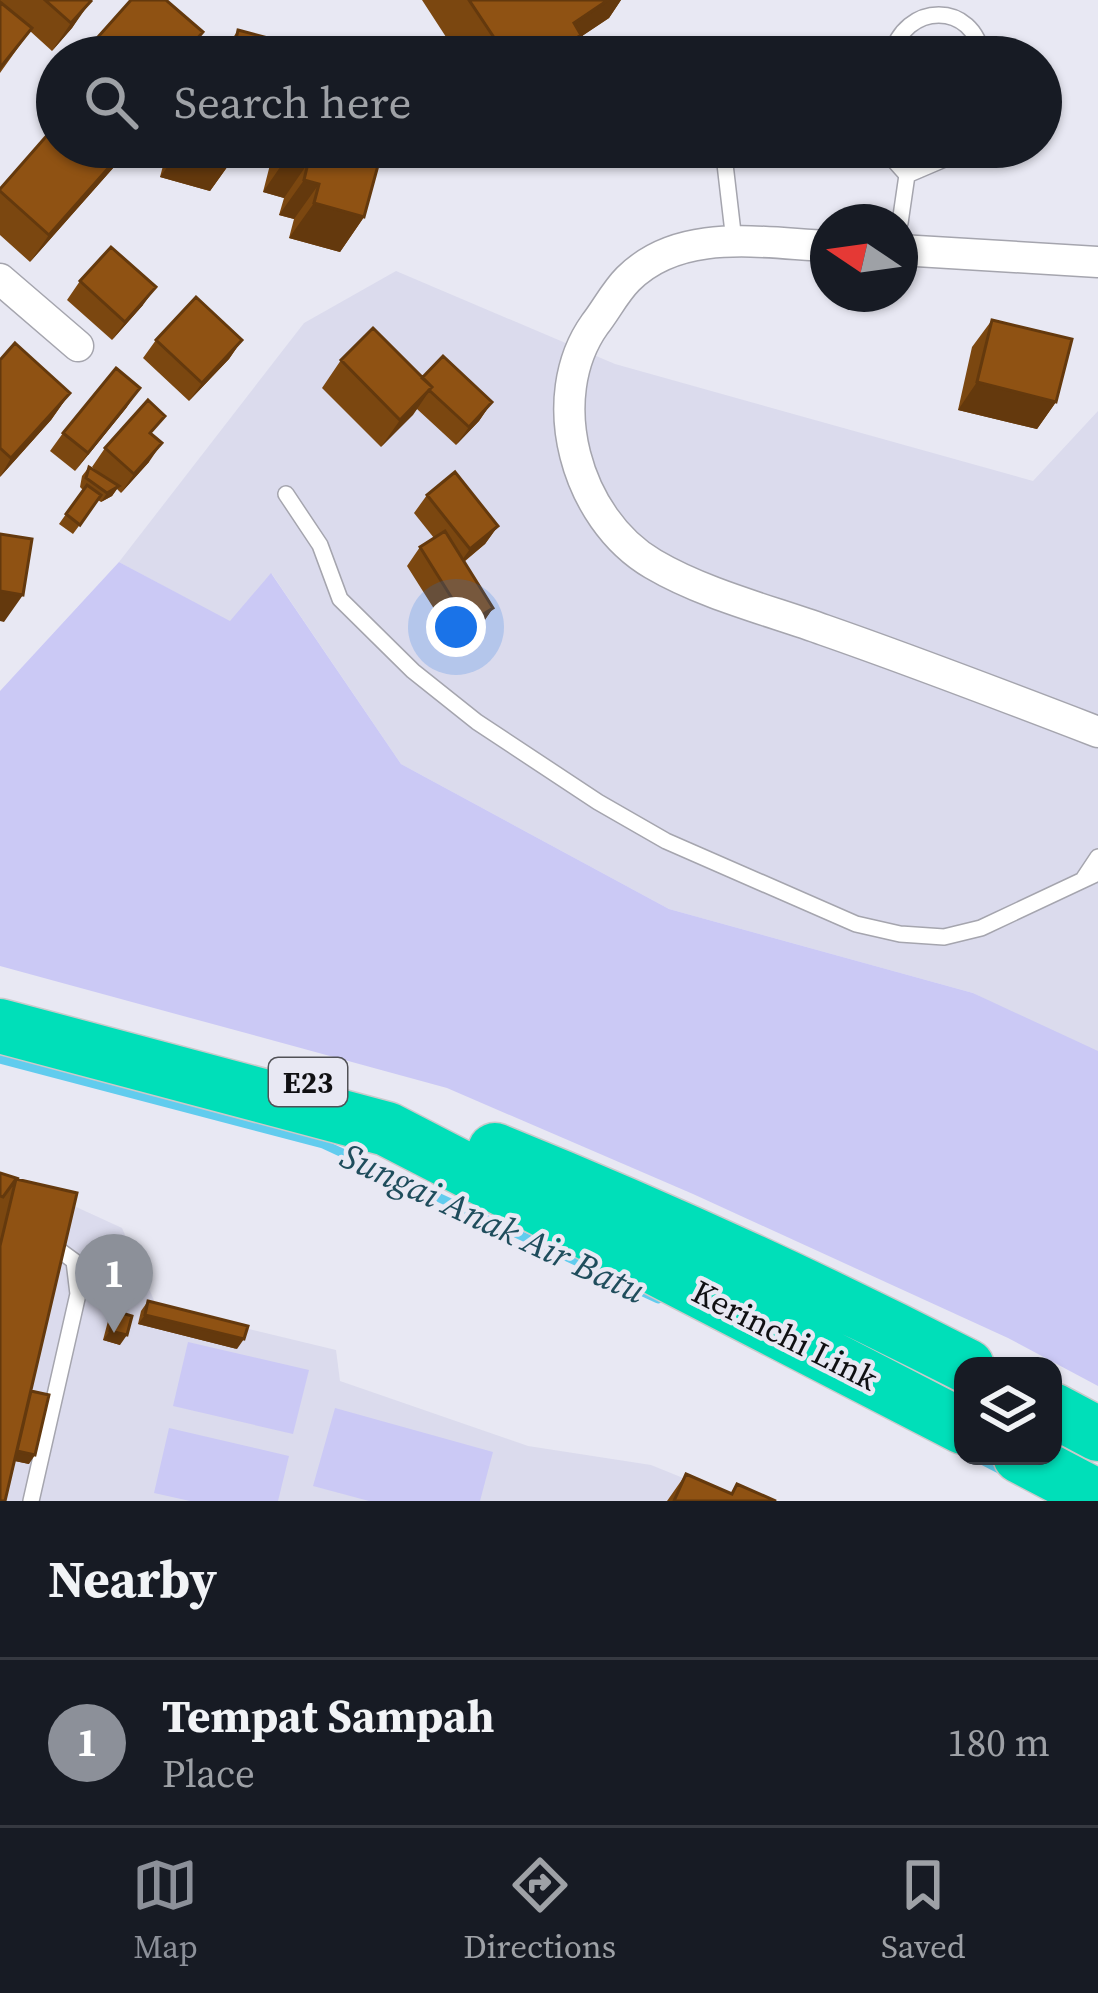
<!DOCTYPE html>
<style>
:root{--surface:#171b24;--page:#20242c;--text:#f1f3f6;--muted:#9ea1a6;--line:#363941;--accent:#8c9099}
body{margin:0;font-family:"Source Serif 4",serif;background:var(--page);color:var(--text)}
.controls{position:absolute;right:36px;bottom:36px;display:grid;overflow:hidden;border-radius:24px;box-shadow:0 3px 9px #0004}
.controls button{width:108px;height:108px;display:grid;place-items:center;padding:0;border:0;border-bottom:3px solid var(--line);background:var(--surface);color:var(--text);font:60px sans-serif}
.compass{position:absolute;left:810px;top:204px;width:108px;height:108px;border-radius:50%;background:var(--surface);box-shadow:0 3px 9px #0004;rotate:283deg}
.you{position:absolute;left:456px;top:627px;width:42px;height:42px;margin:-30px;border:9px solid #fff;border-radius:50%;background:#1a73e8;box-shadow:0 0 0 18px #1a73e833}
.badge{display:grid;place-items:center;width:78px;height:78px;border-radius:50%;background:var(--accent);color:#fff;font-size:39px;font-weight:700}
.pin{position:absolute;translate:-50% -99px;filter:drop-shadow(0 3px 6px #0008)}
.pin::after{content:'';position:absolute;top:63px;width:42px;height:36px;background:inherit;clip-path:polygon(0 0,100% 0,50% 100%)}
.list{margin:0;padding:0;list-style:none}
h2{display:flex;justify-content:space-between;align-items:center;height:156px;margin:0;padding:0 48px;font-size:51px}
h2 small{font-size:39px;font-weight:400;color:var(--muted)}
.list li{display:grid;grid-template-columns:78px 1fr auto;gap:36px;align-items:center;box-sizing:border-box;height:168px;padding:0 48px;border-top:3px solid var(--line)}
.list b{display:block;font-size:45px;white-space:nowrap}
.list p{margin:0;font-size:39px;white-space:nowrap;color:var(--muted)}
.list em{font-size:39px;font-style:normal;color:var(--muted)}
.icon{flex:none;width:66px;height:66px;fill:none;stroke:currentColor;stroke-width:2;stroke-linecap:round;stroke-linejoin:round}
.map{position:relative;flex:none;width:1098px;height:1501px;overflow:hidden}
.search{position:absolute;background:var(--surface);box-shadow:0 3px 9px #0004;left:36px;right:36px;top:36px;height:132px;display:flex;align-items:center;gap:30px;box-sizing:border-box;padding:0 42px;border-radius:66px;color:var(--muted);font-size:45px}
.sheet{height:324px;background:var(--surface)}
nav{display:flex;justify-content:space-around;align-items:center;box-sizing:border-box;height:168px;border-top:3px solid var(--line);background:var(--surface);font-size:33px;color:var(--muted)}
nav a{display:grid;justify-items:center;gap:6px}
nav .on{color:var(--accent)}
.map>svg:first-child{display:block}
.built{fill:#dbdbed}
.green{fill:#cbc9f5}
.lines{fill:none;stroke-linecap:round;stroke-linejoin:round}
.stream{stroke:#61ccee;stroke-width:9}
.service-casing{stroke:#a5a5ae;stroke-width:18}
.minor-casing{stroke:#a5a5ae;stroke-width:33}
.motorway-casing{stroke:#cacacb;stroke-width:57}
.service{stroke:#fff;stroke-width:15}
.minor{stroke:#fff;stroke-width:30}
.motorway{stroke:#00dfb9;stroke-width:54}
.wall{fill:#7b4710}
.shaded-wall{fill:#64390d}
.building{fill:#8f5213;stroke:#64390d;stroke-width:3}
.labels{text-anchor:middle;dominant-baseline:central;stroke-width:9;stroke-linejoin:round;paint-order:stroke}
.shield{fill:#e8e8f3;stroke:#515156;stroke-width:3}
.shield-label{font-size:30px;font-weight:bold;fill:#101013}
.street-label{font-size:33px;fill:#101013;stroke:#e8e8f3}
.water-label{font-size:36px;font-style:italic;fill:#1f4d5c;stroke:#e8e8f3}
</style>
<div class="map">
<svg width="1098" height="1501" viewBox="0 0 1098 1501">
<rect width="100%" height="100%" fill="#e8e8f3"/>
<path class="built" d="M396,271L615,364L1033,481L1098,411V1056L973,993L669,909L401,764L272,574L230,622L119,562L304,323Z
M0,1172L122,1228L157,1307L336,1350L340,1381L528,1446L651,1465L740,1501H0Z"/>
<path class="green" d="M119,562L230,621L271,573L401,764L669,909L973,993L1098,1051V1386L1008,1338L693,1194L447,1088L0,966V691Z
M188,1342L309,1370L293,1434L173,1406Z
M335,1408L493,1452L480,1501H369L313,1486Z
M169,1428L289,1456L278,1501H190L154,1493Z"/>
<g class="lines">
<path class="stream" d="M0,1059L323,1144L658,1299
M974,1456L1007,1473"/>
<defs>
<path id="service" d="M891,57C904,1 975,1 982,57
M723,147L734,241
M882,147L907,175
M907,175L942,160L958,147
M900,223L907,175
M286,494L320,545L340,599L413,671L477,722L598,802L666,841L856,924L900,934L944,937L981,928L1098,873
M1084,878L1098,857
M31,1501L78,1294L74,1261L48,1242"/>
<path id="minor" d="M828,246C761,243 680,227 628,279C615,292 606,310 595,324C542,398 576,519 653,564C704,594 768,610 824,630C916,662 1007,697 1098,732
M900,250L1098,262
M0,279L78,346"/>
<path id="motorway" d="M0,1026L387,1129L963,1427
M495,1150C656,1215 813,1287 967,1366
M1053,1410L1098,1434
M1020,1456L1098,1497"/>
</defs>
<use href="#service" class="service-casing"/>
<use href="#minor" class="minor-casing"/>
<use href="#motorway" class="motorway-casing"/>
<use href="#service" class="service"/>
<use href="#minor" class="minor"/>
<use href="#motorway" class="motorway"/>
</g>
<path class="wall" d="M0,0H90L72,28L52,51L30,31L0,73Z
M422,0H621L609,18L579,38L566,57H459Z
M238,30L339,57H201L211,43L227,47Z
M168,147H237L235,156L210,191L160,177Z
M250,147H383L364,217L340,252L289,238L294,219L279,215L284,198L263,192L273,153Z
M114,167L30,262L0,235V189Z
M80,281L143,305L112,340L67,300Z
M992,320L1056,402L1037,429L958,410L972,347Z
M156,340H242L229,359L189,401L143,358Z
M0,360L70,393L51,420L0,477Z
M341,360L422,378L492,402L479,421L456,445L417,409L381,447L322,388Z
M127,407L75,471L50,451L63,433Z
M152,435L149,462L121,493L117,489L112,496L101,502L98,500L73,534L59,524L83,490L80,487L82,476L89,467L101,475L92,467L105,448Z
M427,495L498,526L485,544L464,562L493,608L480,627L455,642L407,566L420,547L434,538L414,513Z
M0,1173L19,1179L31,1391L29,1464L15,1461L0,1501Z
M148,1301L237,1349L138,1324L141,1311Z
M115,1311L120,1345L103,1340L108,1321Z
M686,1474L731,1493L737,1484L776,1501H667Z"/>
<path class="shaded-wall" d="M608,0H621L609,18L579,38L566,57H548L574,23Z
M91,1L72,28L52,51L71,23Z
M127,147L114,167L30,262L49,235Z
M182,147H203L235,156L210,191L160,177Z
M250,147H277L273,153Z
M287,157L308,163L284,198L263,192Z
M304,180L319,184L294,219L279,215Z
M314,203L364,217L340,252L289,238Z
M156,287L143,305L112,340L125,322Z
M242,340L229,359L189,401L202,383Z
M977,382L1056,402L1037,429L958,410Z
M432,387L413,415L381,447L400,420Z
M140,388L127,407L75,471L88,453Z
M70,393L51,420L0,477L11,458Z
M492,402L479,421L456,445L469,427Z
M162,443L149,462L121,493L134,474Z
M119,486L112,496L101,502L107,493Z
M498,526L485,544L457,567L470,549Z
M0,591L23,595L4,622L0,621Z
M493,608L480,627L455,642L468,624Z
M145,1315L244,1339L237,1349L138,1324Z
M110,1331L127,1335L120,1345L103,1340Z
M11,1449L35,1455L29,1464L5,1459Z"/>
<path class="building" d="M45,0H90L91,1L71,23Z
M131,0H166L203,32L181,57H83L81,56Z
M469,0H608L574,23L581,35L548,57H507Z
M0,2L32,28L0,68Z
M238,30L339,57H208L211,43L234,49Z
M57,124V147H127L49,235L0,191V189Z
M203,147H237L235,156Z
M290,147H383L364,217L314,203L319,184L304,180L308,163L287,157Z
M111,247L156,287L125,322L80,281Z
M196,297L242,340L202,383L156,340Z
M992,320L1072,339L1056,402L977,382Z
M373,328L432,387L400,420L341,360Z
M15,343L70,393L11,458L0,448V360Z
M443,356L492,402L469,427L429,390L432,387L422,378Z
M116,368L140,388L88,453L63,433Z
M148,400L165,416L150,433L162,443L134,474L105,448Z
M89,467L119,486L107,493L86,478Z
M455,472L498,526L470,549L427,495Z
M87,485L101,495L80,525L66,514Z
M445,531L493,608L468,624L420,547Z
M0,534L32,539L23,595L0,591Z
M0,1173L19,1179H16L3,1197L0,1196Z
M16,1179L77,1193L5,1501H0V1246Z
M148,1301L248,1326L244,1339L145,1315Z
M115,1311L132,1316L127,1335L110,1331Z
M31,1391L49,1395L35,1455L17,1451Z
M686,1474L732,1494L737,1484L776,1501H674Z"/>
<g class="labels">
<rect class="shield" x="269" y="1058" width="78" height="48" rx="9"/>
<g class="shield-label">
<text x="308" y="1082">E23</text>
</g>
<g class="street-label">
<text transform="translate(785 1335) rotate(27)">Kerinchi Link</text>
</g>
<g class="water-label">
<text transform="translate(493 1223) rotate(25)">Sungai Anak Air Batu</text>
</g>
</g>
</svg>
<div class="controls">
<button><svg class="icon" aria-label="layers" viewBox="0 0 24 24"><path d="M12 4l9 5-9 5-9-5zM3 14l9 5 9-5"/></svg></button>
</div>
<svg class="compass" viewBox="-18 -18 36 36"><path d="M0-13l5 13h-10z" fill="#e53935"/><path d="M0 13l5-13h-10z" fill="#9ea1a6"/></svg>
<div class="you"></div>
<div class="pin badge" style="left:114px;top:1333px">1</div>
<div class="search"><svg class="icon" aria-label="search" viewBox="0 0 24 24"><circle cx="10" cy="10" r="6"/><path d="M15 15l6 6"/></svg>Search here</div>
</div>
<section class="sheet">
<h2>Nearby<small></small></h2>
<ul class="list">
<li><span class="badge">1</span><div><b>Tempat Sampah</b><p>Place</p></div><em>180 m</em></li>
</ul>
</section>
<nav>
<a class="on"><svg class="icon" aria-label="map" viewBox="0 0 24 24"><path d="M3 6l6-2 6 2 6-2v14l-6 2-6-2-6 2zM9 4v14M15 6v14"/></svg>Map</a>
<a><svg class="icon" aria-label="directions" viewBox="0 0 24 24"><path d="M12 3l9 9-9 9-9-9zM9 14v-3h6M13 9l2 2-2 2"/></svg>Directions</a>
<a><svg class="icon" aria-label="saved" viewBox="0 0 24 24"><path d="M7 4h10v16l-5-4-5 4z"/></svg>Saved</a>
</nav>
